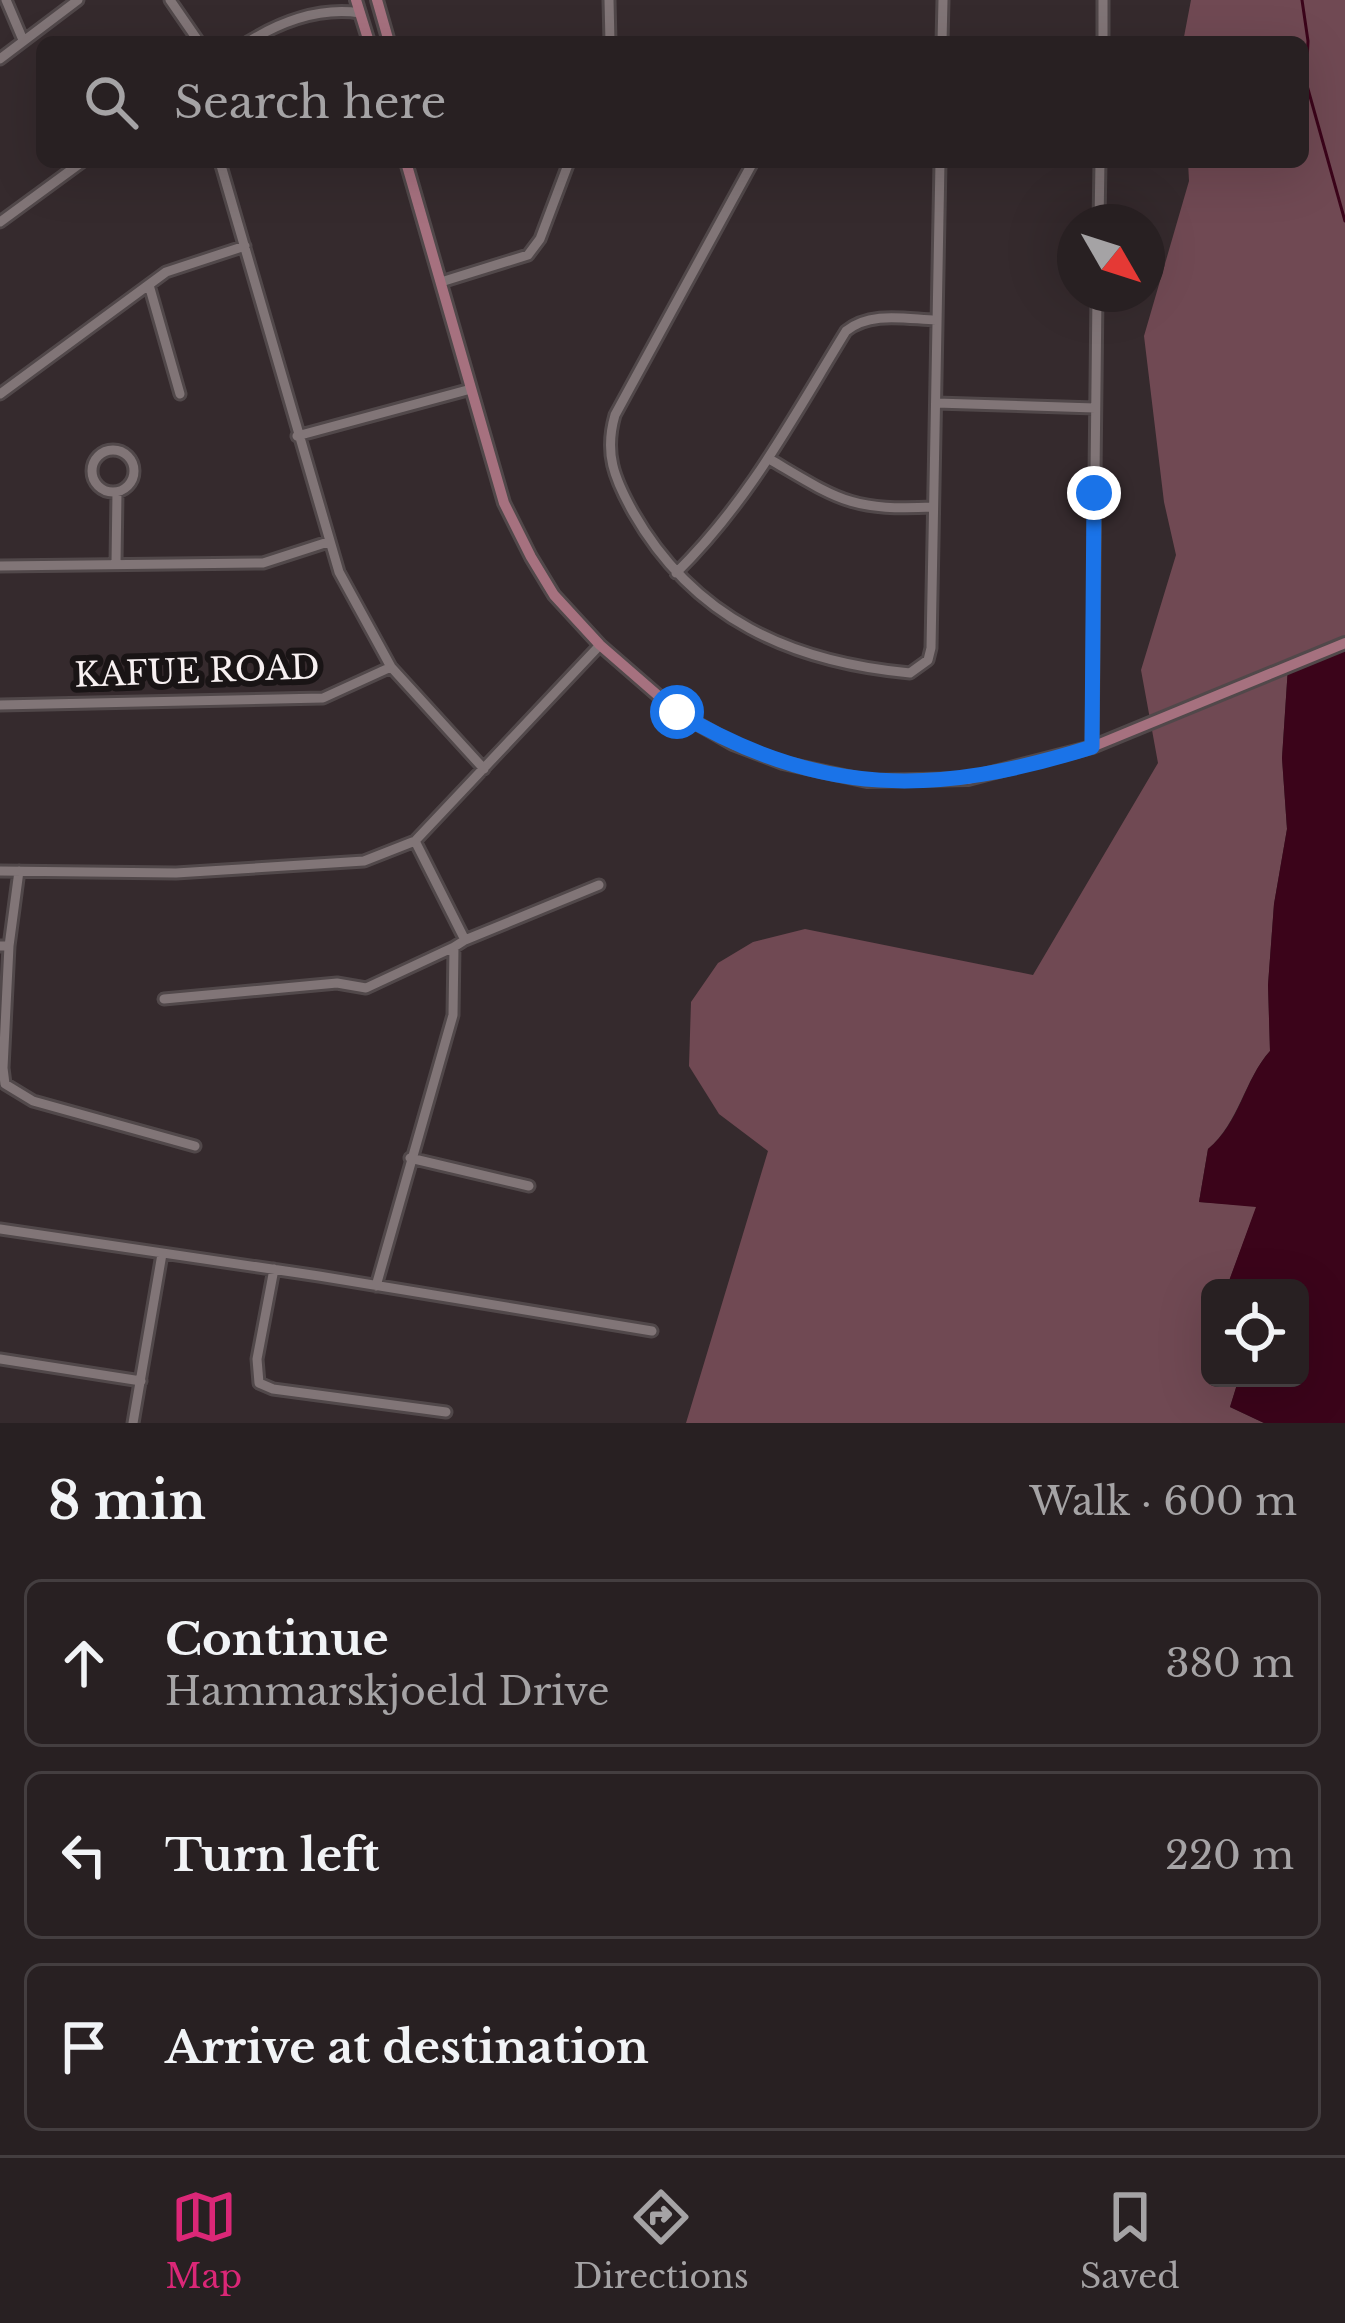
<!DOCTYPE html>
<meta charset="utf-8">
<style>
:root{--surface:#282022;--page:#30282a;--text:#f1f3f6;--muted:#a5a3a5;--line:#443e40;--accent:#db2777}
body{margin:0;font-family:"Libre Baskerville",serif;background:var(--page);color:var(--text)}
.controls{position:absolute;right:36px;bottom:36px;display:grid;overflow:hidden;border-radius:18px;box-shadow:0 12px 48px #0002}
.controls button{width:108px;height:108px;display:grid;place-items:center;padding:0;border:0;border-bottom:3px solid var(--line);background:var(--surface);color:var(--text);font:60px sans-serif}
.compass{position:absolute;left:1057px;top:204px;width:108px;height:108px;border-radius:50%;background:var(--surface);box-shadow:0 12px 48px #0002;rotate:129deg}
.stop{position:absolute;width:36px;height:36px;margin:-27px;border:9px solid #1a73e8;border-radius:50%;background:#fff}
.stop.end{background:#1a73e8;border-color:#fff;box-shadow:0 3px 12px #0008}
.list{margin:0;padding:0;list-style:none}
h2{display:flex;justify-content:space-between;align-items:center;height:156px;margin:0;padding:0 48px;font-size:51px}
h2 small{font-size:39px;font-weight:400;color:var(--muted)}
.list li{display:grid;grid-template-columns:78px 1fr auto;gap:36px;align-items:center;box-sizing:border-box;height:168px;margin:0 24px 24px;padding:0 24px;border:3px solid var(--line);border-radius:18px}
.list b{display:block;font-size:45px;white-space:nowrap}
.list p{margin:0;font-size:39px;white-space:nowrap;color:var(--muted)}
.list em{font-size:39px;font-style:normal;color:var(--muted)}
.icon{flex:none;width:66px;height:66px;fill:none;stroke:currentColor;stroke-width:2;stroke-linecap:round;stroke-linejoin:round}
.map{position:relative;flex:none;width:1345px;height:1423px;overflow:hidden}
.search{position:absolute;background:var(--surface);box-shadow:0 12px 48px #0002;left:36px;right:36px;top:36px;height:132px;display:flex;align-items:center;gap:30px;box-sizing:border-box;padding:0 42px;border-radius:18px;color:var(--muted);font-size:45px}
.sheet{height:732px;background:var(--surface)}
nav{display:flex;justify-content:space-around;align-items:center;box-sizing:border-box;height:168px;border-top:3px solid var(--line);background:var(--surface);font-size:33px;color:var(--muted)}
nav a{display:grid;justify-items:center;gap:6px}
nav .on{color:var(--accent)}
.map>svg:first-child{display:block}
.green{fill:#704953}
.water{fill:#3b041a}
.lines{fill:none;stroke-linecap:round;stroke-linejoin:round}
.stream{stroke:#3b041a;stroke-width:3}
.minor-casing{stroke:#51484a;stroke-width:15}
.major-casing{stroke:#51484a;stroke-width:16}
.minor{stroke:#817577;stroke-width:9}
.major{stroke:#a6717f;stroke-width:10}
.route{stroke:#1a73e8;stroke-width:15}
.labels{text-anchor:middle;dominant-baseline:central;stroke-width:12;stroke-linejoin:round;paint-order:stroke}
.street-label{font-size:33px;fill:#f7f0f1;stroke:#191415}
</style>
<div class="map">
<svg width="1345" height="1423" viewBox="0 0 1345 1423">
<rect width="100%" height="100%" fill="#352a2d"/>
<path class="green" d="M1191,0H1345V643L1288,667L1282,758L1287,829L1274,904L1268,985L1270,1051C1244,1080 1239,1123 1208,1149L1199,1202L1257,1206L1229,1281L1232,1288H1210V1378H1239L1230,1407L1264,1423H686L768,1151L719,1114L689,1066L691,1002L718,963L753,942L805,929L1033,975L1158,763L1141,670L1176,555L1164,502L1144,336L1189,181L1188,162H1303V42H1183Z"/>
<path class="water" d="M1345,643V1423H1264L1230,1407L1239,1378H1300V1288H1232L1229,1281L1256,1207L1199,1202L1208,1149C1240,1123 1244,1080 1270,1051L1268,985L1274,904L1287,829L1282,758L1288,667Z"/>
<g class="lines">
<path class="stream" d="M1302,0L1308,41L1306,82L1345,221"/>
<defs>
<path id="minor" d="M6,0L23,40
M170,0L199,42
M609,0L610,42
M248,42C282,21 320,7 360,13
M942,42L943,0
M1103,42V0
M0,59L78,0
M220,162L339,572L391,667L484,769
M753,162L615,415C604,453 614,478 633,512C694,619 791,662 910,673L928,660L931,648L940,162
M0,222L82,162
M1099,222L1100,162
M441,282L528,255L540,239L569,162
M149,285L180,394
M0,394L166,272L245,246
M936,403L1095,408
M297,436L471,389
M92 471a21 21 0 1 1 42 0a21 21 0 1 1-42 0Z
M771,460C839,500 851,511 933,507
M116,563L117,492
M0,566L263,563L328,542
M676,573C750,500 792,419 846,331C870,311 906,319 936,320
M0,705L323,698L391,667
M1092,747L1097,294
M415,841L465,940L599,885
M0,871L176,873L364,861L415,841L600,645
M0,946H9L19,871
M9,946L3,1068L5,1084L33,1101L195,1146
M164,999L337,983L366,988L454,947
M410,1158L529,1186
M0,1229L319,1276L652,1331
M274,1269L257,1359L259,1383L273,1389L446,1412
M376,1286L453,1015L454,947L465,940
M0,1359L141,1381
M133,1423L162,1254"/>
<path id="major" d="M356,0L369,42
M377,0L389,42
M406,162L504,503L531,557L554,595L600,645L677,712L733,744L783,763L867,781L968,779L1092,747L1345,643"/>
</defs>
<use href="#minor" class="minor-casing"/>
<use href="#major" class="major-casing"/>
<use href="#minor" class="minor"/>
<use href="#major" class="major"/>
</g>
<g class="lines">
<path class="route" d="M677,712C819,798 937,796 1092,747L1094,493"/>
</g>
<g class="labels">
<g class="street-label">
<text transform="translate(197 671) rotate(-2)">KAFUE ROAD</text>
</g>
</g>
</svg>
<div class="controls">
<button><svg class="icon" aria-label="locate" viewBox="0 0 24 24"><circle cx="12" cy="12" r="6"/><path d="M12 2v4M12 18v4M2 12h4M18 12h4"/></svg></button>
</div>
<svg class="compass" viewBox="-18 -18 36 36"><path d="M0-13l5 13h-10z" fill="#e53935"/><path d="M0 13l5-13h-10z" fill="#a5a3a5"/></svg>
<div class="stop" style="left:677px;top:712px"></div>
<div class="stop end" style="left:1094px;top:493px"></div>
<div class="search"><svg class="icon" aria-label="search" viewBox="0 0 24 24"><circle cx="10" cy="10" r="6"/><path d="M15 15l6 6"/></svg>Search here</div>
</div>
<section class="sheet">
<h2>8 min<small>Walk · 600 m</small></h2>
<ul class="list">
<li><svg class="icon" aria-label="ahead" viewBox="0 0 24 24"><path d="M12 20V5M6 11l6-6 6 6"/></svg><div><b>Continue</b><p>Hammarskjoeld Drive</p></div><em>380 m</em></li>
<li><svg class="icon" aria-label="left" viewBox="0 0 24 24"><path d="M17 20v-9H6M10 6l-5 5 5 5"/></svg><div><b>Turn left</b></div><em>220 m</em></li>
<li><svg class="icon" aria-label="arrive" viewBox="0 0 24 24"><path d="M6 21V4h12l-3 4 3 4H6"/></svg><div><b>Arrive at destination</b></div></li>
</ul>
</section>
<nav>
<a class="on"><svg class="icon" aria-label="map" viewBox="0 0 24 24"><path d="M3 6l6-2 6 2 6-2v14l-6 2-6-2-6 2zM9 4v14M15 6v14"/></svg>Map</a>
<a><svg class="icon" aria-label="directions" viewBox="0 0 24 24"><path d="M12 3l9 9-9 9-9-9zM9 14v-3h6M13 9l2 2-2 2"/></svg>Directions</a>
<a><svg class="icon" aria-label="saved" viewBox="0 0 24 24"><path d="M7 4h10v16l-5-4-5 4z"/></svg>Saved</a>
</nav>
